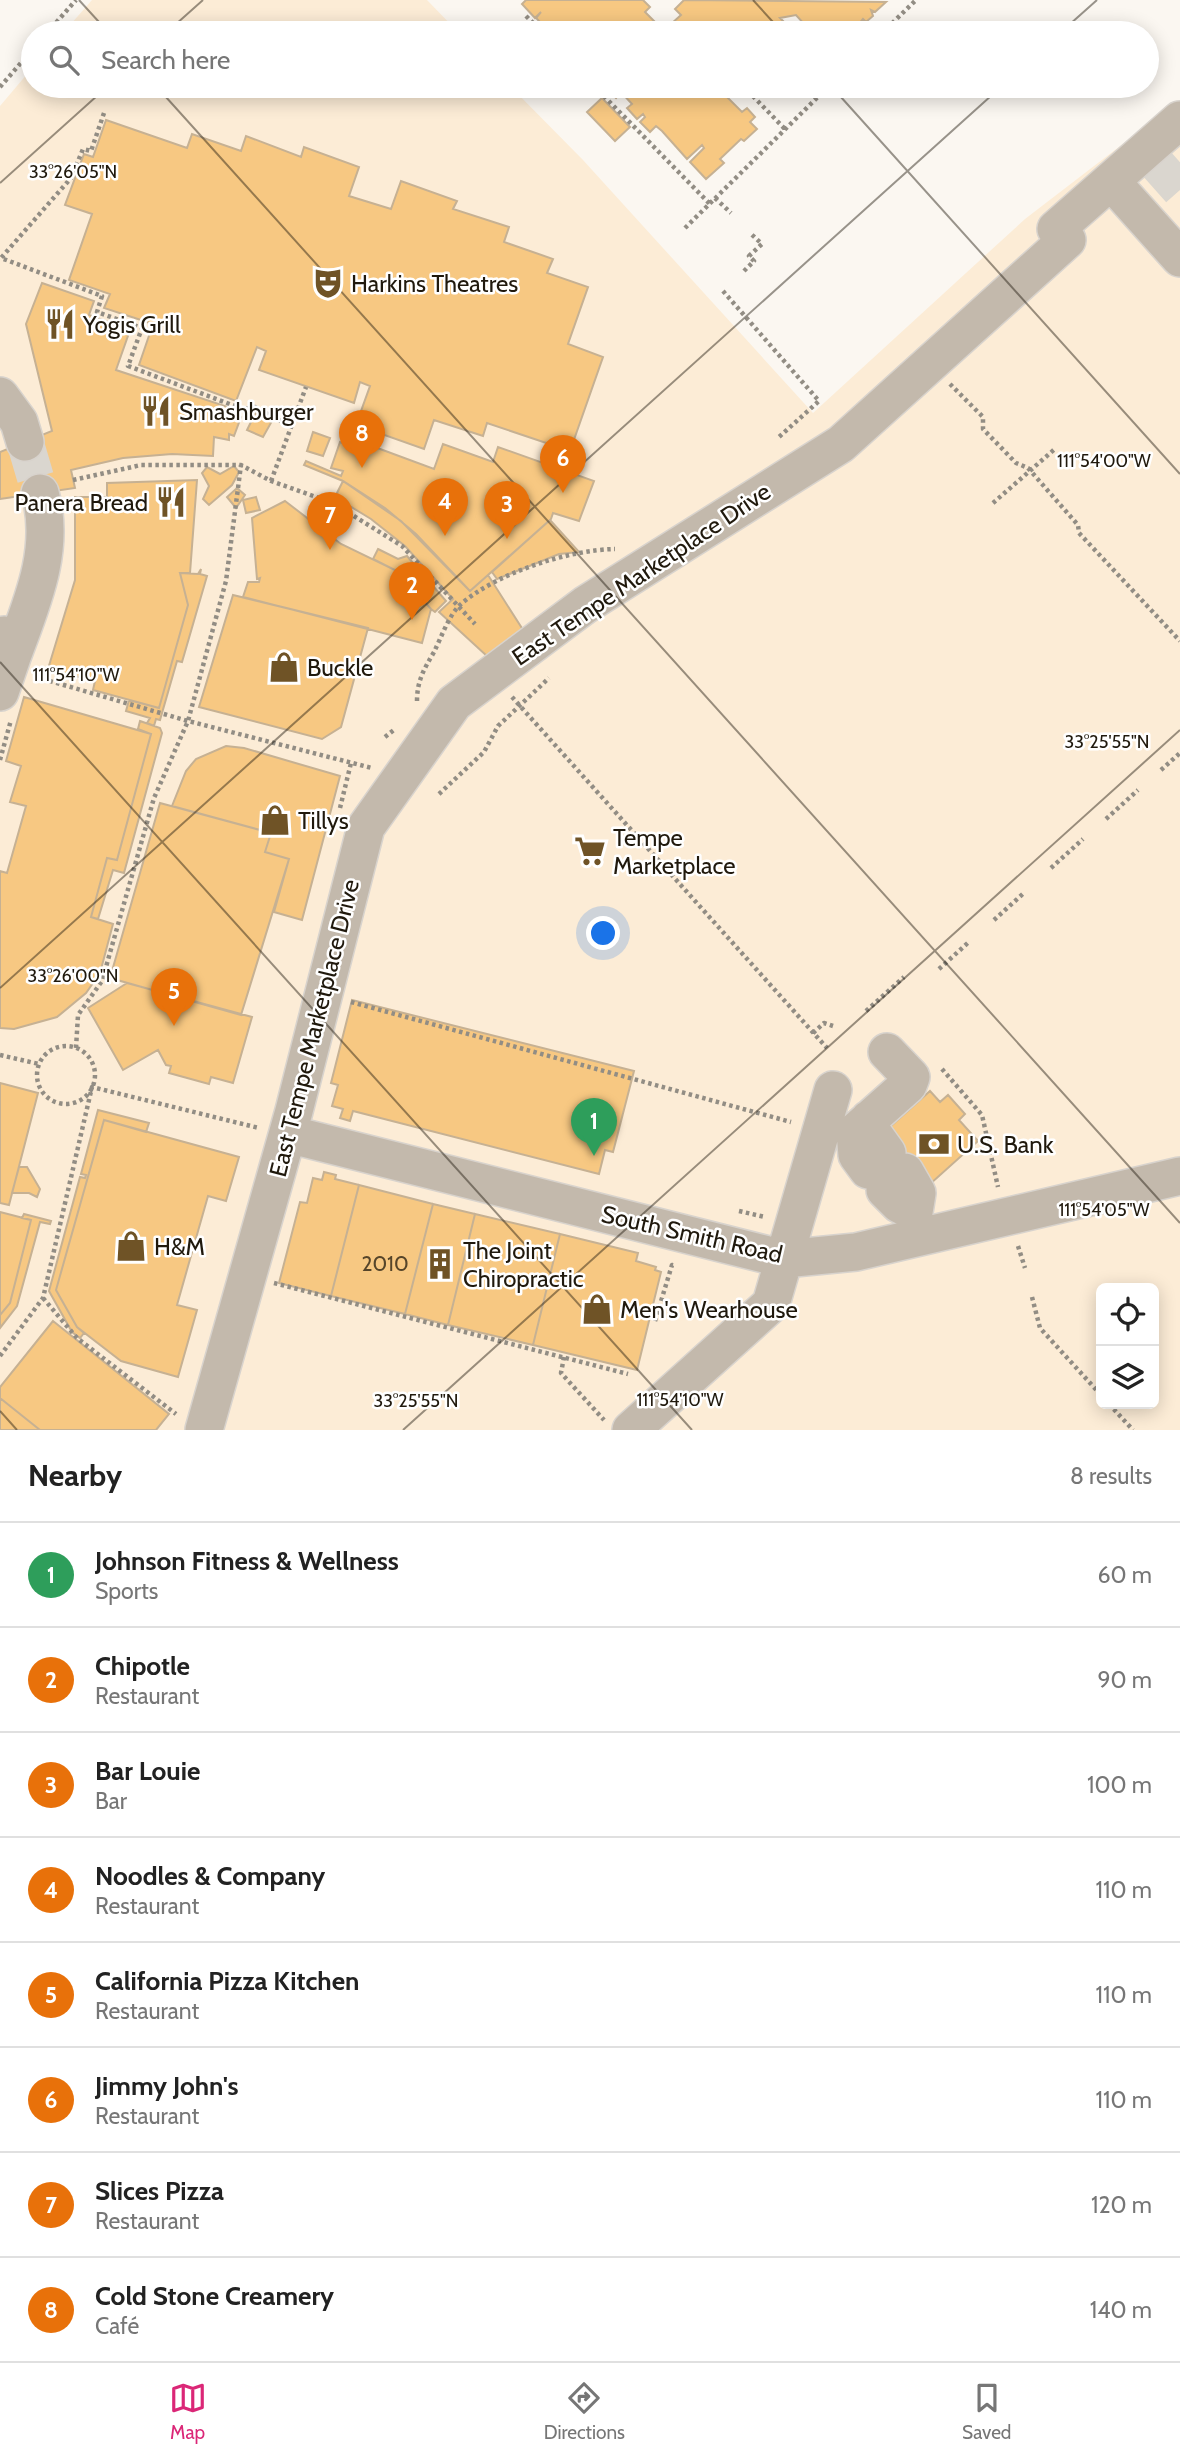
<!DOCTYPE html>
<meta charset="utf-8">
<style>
:root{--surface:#fff;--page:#f6f6f6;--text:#222;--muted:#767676;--line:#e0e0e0;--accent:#db2777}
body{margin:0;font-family:Cabin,sans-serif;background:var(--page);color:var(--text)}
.controls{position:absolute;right:21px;bottom:21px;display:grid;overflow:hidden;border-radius:10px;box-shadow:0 4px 18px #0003}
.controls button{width:63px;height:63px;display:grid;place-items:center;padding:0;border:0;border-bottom:2px solid var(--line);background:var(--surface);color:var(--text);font:35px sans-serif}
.you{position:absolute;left:604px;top:934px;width:24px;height:24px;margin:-18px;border:5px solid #fff;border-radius:50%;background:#1a73e8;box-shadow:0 0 0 10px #1a73e833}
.badge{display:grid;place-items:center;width:46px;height:46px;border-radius:50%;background:var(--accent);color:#fff;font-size:23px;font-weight:700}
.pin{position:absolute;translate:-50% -58px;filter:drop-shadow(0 2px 4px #0008)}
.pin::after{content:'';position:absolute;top:37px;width:24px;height:21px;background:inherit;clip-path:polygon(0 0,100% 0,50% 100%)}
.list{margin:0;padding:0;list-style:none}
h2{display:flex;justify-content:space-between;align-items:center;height:91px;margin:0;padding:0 28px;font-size:30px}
h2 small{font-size:23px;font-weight:400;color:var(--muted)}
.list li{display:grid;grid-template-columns:46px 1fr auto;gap:21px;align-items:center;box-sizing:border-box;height:105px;padding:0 28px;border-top:2px solid var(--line)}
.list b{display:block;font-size:26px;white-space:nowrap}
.list p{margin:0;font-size:23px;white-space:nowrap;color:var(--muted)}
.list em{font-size:23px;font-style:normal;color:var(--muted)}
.icon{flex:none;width:38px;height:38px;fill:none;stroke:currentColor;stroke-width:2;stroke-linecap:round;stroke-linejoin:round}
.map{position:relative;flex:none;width:1180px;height:1430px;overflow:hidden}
.search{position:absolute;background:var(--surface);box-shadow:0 4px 18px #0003;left:21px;right:21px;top:21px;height:77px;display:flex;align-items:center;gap:18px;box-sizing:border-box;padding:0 24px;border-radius:38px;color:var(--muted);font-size:26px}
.sheet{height:931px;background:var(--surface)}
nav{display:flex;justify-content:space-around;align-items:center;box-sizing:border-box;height:98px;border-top:2px solid var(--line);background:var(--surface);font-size:19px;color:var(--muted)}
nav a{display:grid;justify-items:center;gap:4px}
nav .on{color:var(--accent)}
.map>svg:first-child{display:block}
.built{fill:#fcecd6;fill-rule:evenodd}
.building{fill:#f7c882;stroke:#c6b193;stroke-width:2}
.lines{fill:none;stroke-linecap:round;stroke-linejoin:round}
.minor-tunnel{stroke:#dad6cf;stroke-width:37;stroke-dasharray:37 18;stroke-linecap:butt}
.minor-casing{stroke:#d8d3cd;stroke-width:40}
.path{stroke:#928d84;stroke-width:4.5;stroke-dasharray:3.5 3.5;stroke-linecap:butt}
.minor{stroke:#c3b9ac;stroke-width:37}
.ticks{fill:none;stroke:#20190d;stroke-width:2;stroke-opacity:0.45}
.labels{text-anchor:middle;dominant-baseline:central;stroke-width:5;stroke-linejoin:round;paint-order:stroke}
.number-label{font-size:21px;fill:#56452a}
.poi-label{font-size:24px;fill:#20190d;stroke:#fff;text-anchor:start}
.street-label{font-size:24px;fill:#20190d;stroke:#fff}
.ticks-label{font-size:18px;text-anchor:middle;fill:#20190d;stroke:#fff;stroke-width:5;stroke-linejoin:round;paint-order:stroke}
</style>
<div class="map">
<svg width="1180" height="1430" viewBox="0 0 1180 1430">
<rect width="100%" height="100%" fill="#fbf7f1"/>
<path class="built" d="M92,0H427L459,33H63Z
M33,67V86H510L583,160L813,413L1025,219L1180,100V1430H0V106ZM1101,1288H1154V1404H1101Z"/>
<path class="building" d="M526,0H643L650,7L645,12L657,24L670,25L681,15L675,9L684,0L886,2L875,12L871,10L873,16L866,22L863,19L851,33H806L803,30L806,26L796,15L780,18L784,22L776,29L777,33H563L554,24L548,30L536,18L541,12L535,18L522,4Z
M604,86H722L720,90L742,112L747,108L755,117L750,122L757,129L744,141L741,139L720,159L724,163L706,179L690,162L704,148L702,145L687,159L662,131L656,126L650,132L640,122L645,117L643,114L637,119L627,108L632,104L621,92L616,98Z
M602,98L630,127L615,141L587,112Z
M106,120L187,148L192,134L241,151L246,136L301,157L304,147L359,167L349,196L391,209L401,181L457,201L453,209L509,227L504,242L553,259L547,273L588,287L568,344L603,357L570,451L487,423L483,436L434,420L424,449L356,425L370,386L360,382L354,403L259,370L266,351L257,347L236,401L139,365L153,324L104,308L110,294L69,280L92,214L65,205L84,154L93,157Z
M42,283L94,301L89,315L130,330L116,370L231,408L229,413L241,417L234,436L229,434V440L214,437L213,456L172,454L123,458L71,470L75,488L0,499V452L52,431L26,324Z
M256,412L272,421L263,437L247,430Z
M313,432L330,438L323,456L307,451Z
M353,439L434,469L443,444L493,462L498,447L594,481L579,521L553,513L551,519L470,591L416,534L385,508L343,481L304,465L306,461L341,476L343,471L331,468L340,442L351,446Z
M234,466L239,472L232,485L209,505L203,499L209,486L202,473L207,467L220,474Z
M197,480L190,573H180L188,605L159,708L93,690L95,681L48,669L75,580V497H107V483Z
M343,481L401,521L470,591L488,575L525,633L488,657L439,612L453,599L405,546L371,519L335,497Z
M237,488L245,495L236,508L227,497Z
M256,497L260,510L246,513L243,500Z
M285,501L341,544L397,571L431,609L422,643L243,597L248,582H259L260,578L257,579L252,518Z
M550,520L579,552L559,554L497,579L492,572Z
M378,549L398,559L407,556L446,601L435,612L431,609L397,571L373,559Z
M201,569L200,574L207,576L182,662L177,661L160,720L156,719L154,726L147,723L150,718L126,711L129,700L159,708L188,605L180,573L198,574Z
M233,595L368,628L341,727L322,739L199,707Z
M24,697L151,734L117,860L107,858L91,917L113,924L100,973L86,993L57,1017L14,1029L0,1028V871L7,873L26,806L10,802L21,766L6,761Z
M140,721L160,728L162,733L124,873L113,870L98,919L91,917L107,858L117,860L151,734L138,729Z
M226,746L244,748L340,776L302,920L274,912L289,859L265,852L271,833L172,806L186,771L196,759Z
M160,803L271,833L265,852L289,859L241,1015L110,978Z
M127,983L252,1017L233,1083L211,1077L209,1084L169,1073L171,1066L166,1065L158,1050L123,1070L88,1008Z
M352,1000L634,1071L613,1152L605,1150L599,1174L353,1111L350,1121L340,1118L343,1109L332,1106L338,1085L331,1083Z
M0,1083L38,1093L9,1205L0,1203Z
M930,1091L940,1102L948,1095L965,1114L959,1120L978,1141L929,1185L863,1175L883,1133Z
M98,1110L149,1123L146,1132L104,1120L56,1290L77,1327L84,1333L80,1338L72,1332L49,1291L80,1177L85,1178L86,1175L81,1174Z
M104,1120L239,1157L226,1201L208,1196L177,1305L197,1310L178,1377L121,1361L77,1327L56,1290Z
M19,1167H27L40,1189L37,1197L29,1193H12Z
M324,1172L336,1175L335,1179L359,1185L331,1296L279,1283L300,1202L307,1203L313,1178L322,1180Z
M359,1185L433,1204L405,1314L331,1296Z
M433,1204L475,1214L448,1325L405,1314Z
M0,1212L31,1220L10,1303L0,1315Z
M24,1214L51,1221L50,1224L40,1222L17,1306L0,1328V1315L10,1303L31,1220L22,1218Z
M475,1214L560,1234L533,1345L448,1325Z
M560,1234L638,1253L636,1261L656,1267L655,1270L661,1272L637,1370L533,1345Z
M53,1321L169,1414L156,1430H40L0,1398V1387Z
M0,1398L40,1430H0Z"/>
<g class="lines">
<path class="minor-tunnel" d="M1156,163L1180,190
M25,442L40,493"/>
<defs>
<path id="minor" d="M1111,181L1180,258
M1056,229L1180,120
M0,396L19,422L25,442
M12,657C31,605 56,550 40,493
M0,692L12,657L4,635
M869,1119L872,1132L887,1153
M288,1134L784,1259L856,1252L1180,1176
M868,1170L857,1155L855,1132L908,1085L911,1077L887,1052
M885,1190L899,1204L914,1212L917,1193L905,1172
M204,1430L294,1111L366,827L454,703L585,605L841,444L1067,240
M631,1430L771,1304L833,1090"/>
</defs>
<use href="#minor" class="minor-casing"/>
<path class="path" d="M526,16L543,33
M47,33L76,0
M882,33L916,0
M594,86L710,204
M743,86L785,129
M0,87L33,49
M104,113L91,151L83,149L71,178L1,258L102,296L97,312L142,328L128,366L243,409L255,407L292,427
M715,198L731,213
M685,228L829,86
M744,271L754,261L749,256L762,244L750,233
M723,291L819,401L779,437
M950,384L983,417V429L1016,463L1028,468L1078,525L1079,533L1180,641
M73,480L141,465H241L271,481L333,503L402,546L475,624
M271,481L306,387
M993,503L1056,448
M36,677L188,721L372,768
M512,697L827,1048
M417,701C417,681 424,669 434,652C441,638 449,615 460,605C496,573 568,550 615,549
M385,737L395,729
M0,760L11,720
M1161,770L1180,753
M439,794L484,752L498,726L549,678
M340,808L351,763
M1106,819L1138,790
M1051,868L1083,839
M994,920L1025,892
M939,969L970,941
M351,1002L791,1122
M866,1011L904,977
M813,1033L824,1023L833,1026
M37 1075a29 29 0 1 1 58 0a29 29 0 1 1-58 0Z
M76,1048L78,1015L102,981L154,798L188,721L226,581L241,465
M0,1055L39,1064
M942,1069L982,1115L998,1187
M739,1211L765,1217
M1018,1246L1025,1268
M274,1283L628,1374
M1032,1297L1040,1328L1101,1395
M43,1298L77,1338L176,1414
M655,1321L672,1265L676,1266
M0,1356L43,1298L92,1087L259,1128
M564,1357L561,1373L604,1420
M1109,1404L1133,1430"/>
<use href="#minor" class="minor"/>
</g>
<path class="ticks" d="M79,0L109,33M753,0L783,33M166,33L203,0M1060,33L1097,0M156,86L1180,1223M831,86L1180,474M0,183L108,86M0,662L692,1430M0,988L1002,86M0,1411L17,1430M403,1430L1180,730"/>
<defs>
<symbol id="theatre-bare" viewBox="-9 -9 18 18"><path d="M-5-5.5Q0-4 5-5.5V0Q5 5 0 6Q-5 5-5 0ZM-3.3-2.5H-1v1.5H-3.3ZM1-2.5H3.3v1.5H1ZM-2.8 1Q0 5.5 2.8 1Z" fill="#6f5326" stroke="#fff" stroke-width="2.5" paint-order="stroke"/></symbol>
<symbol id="restaurant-bare" viewBox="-9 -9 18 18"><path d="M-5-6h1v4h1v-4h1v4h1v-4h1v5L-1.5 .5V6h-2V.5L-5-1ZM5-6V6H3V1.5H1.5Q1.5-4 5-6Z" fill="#6f5326" stroke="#fff" stroke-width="2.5" paint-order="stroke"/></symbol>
<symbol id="shop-bare" viewBox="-9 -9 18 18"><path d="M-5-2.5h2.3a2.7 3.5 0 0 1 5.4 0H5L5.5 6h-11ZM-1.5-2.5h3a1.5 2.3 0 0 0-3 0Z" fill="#6f5326" stroke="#fff" stroke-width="2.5" paint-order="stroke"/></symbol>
<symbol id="supermarket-bare" viewBox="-9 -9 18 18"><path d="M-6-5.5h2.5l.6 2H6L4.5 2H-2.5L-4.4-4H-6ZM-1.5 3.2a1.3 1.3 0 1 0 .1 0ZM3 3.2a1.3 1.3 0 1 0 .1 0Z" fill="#6f5326" stroke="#fff" stroke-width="2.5" paint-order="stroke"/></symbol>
<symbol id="bank-bare" viewBox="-9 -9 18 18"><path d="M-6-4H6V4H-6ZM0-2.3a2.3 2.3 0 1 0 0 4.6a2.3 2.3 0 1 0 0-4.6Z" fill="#6f5326" stroke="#fff" stroke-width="2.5" paint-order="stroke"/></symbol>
<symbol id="building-bare" viewBox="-9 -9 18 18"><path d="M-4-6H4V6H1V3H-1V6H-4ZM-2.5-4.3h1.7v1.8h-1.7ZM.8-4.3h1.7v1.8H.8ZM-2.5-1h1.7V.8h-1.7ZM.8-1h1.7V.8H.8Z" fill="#6f5326" stroke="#fff" stroke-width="2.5" paint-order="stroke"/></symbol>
</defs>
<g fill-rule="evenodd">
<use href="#theatre-bare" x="306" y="261" width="44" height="44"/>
<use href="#restaurant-bare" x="38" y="302" width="44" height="44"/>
<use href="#restaurant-bare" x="134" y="389" width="44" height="44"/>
<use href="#restaurant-bare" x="149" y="480" width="44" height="44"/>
<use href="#shop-bare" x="262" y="645" width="44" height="44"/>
<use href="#shop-bare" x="253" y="798" width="44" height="44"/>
<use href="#supermarket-bare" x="568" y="829" width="44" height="44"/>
<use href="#bank-bare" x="912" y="1122" width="44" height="44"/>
<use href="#shop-bare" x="109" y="1224" width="44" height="44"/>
<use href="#building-bare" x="418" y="1242" width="44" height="44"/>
<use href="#shop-bare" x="575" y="1287" width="44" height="44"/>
</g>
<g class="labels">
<g class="number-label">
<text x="385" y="1263">2010</text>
</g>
<g class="poi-label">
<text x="351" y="283">Harkins Theatres</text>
<text x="83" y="324">Yogis Grill</text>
<text x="179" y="411">Smashburger</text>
<text x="148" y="502" text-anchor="end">Panera Bread</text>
<text x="307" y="667">Buckle</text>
<text x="298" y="820">Tillys</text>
<text x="613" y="837">Tempe<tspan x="613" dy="28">Marketplace</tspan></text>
<text x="957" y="1144">U.S. Bank</text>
<text x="154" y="1246">H&amp;M</text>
<text x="463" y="1250">The Joint<tspan x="463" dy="28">Chiropractic</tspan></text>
<text x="620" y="1309">Men's Wearhouse</text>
</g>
<g class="street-label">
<text transform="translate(641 574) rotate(-34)">East Tempe Marketplace Drive</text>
<text transform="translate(314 1028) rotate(-76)">East Tempe Marketplace Drive</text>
<text transform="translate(692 1234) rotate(13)">South Smith Road</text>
</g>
</g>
<g class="ticks-label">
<text x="73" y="178">33°26'05"N</text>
<text x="1104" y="467">111°54'00"W</text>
<text x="76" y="681">111°54'10"W</text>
<text x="1107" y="748">33°25'55"N</text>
<text x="73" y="982">33°26'00"N</text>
<text x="1104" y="1216">111°54'05"W</text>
<text x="680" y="1406">111°54'10"W</text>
<text x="416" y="1407">33°25'55"N</text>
</g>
</svg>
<div class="controls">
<button><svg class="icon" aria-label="locate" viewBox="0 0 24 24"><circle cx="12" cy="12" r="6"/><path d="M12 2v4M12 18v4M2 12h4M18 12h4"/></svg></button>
<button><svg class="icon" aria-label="layers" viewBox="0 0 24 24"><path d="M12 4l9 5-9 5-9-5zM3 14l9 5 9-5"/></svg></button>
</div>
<div class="you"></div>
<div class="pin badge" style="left:594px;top:1156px;background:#2e9e5b">1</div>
<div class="pin badge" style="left:412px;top:620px;background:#e8710a">2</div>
<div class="pin badge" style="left:507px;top:539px;background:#e8710a">3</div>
<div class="pin badge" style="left:445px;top:536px;background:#e8710a">4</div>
<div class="pin badge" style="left:174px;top:1026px;background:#e8710a">5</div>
<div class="pin badge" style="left:563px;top:493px;background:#e8710a">6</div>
<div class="pin badge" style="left:330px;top:550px;background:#e8710a">7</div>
<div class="pin badge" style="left:362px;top:468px;background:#e8710a">8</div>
<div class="search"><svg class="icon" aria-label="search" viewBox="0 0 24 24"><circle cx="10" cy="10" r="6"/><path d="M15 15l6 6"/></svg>Search here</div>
</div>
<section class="sheet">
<h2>Nearby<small>8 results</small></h2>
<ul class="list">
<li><span class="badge" style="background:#2e9e5b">1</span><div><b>Johnson Fitness &amp; Wellness</b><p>Sports</p></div><em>60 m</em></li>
<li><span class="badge" style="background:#e8710a">2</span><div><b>Chipotle</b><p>Restaurant</p></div><em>90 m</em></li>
<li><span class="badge" style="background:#e8710a">3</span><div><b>Bar Louie</b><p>Bar</p></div><em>100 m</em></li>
<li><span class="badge" style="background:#e8710a">4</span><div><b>Noodles &amp; Company</b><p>Restaurant</p></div><em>110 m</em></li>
<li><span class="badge" style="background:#e8710a">5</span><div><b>California Pizza Kitchen</b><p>Restaurant</p></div><em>110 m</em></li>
<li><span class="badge" style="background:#e8710a">6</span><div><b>Jimmy John's</b><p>Restaurant</p></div><em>110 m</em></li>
<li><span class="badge" style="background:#e8710a">7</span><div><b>Slices Pizza</b><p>Restaurant</p></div><em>120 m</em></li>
<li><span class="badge" style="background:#e8710a">8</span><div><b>Cold Stone Creamery</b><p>Café</p></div><em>140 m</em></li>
</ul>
</section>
<nav>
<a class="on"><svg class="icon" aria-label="map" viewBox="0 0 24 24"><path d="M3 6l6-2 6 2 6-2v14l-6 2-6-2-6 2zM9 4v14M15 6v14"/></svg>Map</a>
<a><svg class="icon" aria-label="directions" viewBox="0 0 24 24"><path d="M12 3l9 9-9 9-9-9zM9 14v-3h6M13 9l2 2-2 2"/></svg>Directions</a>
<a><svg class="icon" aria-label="saved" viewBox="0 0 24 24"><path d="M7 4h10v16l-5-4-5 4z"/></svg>Saved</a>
</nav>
